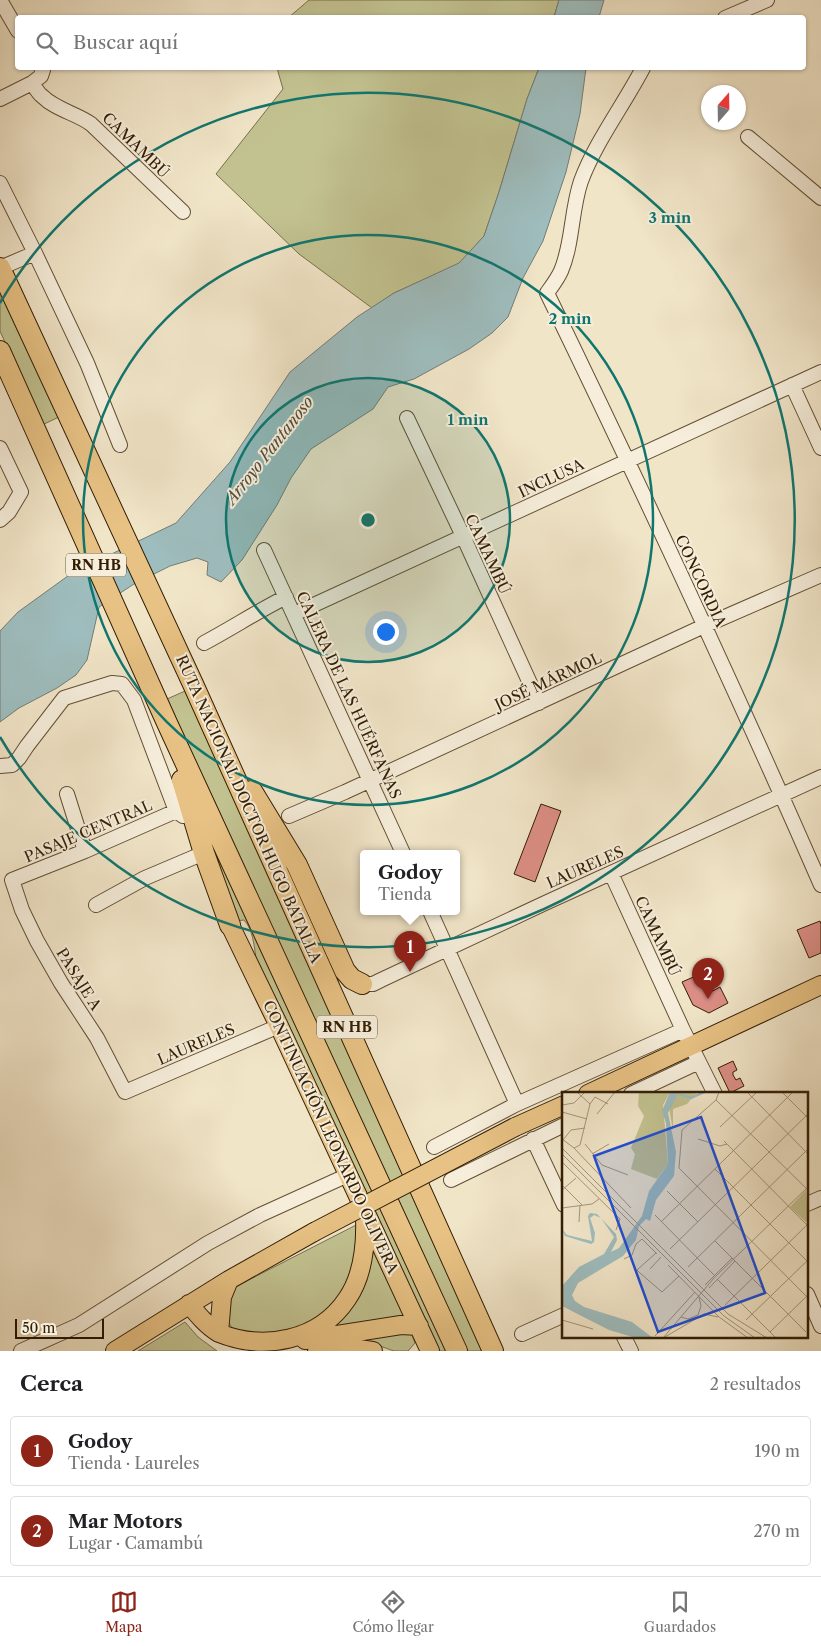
<!DOCTYPE html>
<html lang="es">
<meta charset="utf-8">
<style>
:root{--surface:#fff;--page:#f2f2f2;--text:#202124;--muted:#757577;--line:#e0e0e0;--accent:#8f2418}
body{margin:0;font-family:"Libre Caslon Text",serif;background:var(--page);color:var(--text)}
.compass{position:absolute;left:701px;top:85px;width:45px;height:45px;border-radius:50%;background:var(--surface);box-shadow:0 1px 4px #0004;rotate:20deg}
.scale{position:absolute;left:15px;bottom:12px;width:89px;box-sizing:border-box;padding-left:5px;border:2px solid #321d04;border-top:0;font-size:14px;line-height:18px;white-space:nowrap;color:#321d04;-webkit-text-stroke:4px #f6eedb;paint-order:stroke}
.you{position:absolute;left:385px;top:631px;width:18px;height:18px;margin:-12px;border:4px solid #fff;border-radius:50%;background:#1a73e8;box-shadow:0 0 0 8px #1a73e833}
.badge{display:grid;place-items:center;width:32px;height:32px;border-radius:50%;background:var(--accent);color:#fff;font-size:16px;font-weight:700}
.pin{position:absolute;translate:-50% -41px;filter:drop-shadow(0 1px 2px #0008)}
.pin::after{content:'';position:absolute;top:26px;width:18px;height:15px;background:inherit;clip-path:polygon(0 0,100% 0,50% 100%)}
.popup{position:absolute;left:360px;top:850px;width:100px;height:65px;box-sizing:border-box;display:grid;place-content:center;border-radius:5px;background:var(--surface);filter:drop-shadow(0 1px 4px #0005);font-size:16px;white-space:nowrap;color:var(--muted)}
.popup b{font-size:19px;color:var(--text)}
.popup::after{content:'';position:absolute;left:50%;top:100%;margin-left:-10px;border:10px solid transparent;border-top-color:var(--surface)}
.list{margin:0;padding:0;list-style:none}
h2{display:flex;justify-content:space-between;align-items:center;height:65px;margin:0;padding:0 20px;font-size:21px}
h2 small{font-size:16px;font-weight:400;color:var(--muted)}
.list li{display:grid;grid-template-columns:32px 1fr auto;gap:15px;align-items:center;box-sizing:border-box;height:70px;margin:0 10px 10px;padding:0 10px;border:1px solid var(--line);border-radius:5px}
.list b{display:block;font-size:19px;white-space:nowrap}
.list p{margin:0;font-size:16px;white-space:nowrap;color:var(--muted)}
.list em{font-size:16px;font-style:normal;color:var(--muted)}
.icon{flex:none;width:28px;height:28px;fill:none;stroke:currentColor;stroke-width:2;stroke-linecap:round;stroke-linejoin:round}
.map{position:relative;flex:none;width:821px;height:1351px;overflow:hidden}
.search{position:absolute;background:var(--surface);box-shadow:0 1px 4px #0004;left:15px;right:15px;top:15px;height:55px;display:flex;align-items:center;gap:12px;box-sizing:border-box;padding:0 18px;border-radius:5px;color:var(--muted);font-size:19px}
.sheet{height:225px;background:var(--surface)}
nav{display:flex;justify-content:space-around;align-items:center;box-sizing:border-box;height:70px;border-top:1px solid var(--line);background:var(--surface);font-size:14px;color:var(--muted)}
nav a{display:grid;justify-items:center;gap:2px}
nav .on{color:var(--accent)}
.map>svg:first-child{display:block}
.green{fill:#c2c290;stroke:#7a704a}
.water{fill:#9ebdbe;stroke:#737d74}
.building{fill:#dc8e85;stroke:#321d04}
.lines{fill:none;stroke-linecap:round;stroke-linejoin:round}
.minor-casing{stroke:#624f35;stroke-width:16}
.major-casing{stroke:#321d04;stroke-width:20}
.highway-casing{stroke:#321d04;stroke-width:22}
.minor{stroke:#f6eedb;stroke-width:14}
.major{stroke:#e8c284;stroke-width:18}
.highway{stroke:#e8c284;stroke-width:20}
.major-bridge-casing{stroke:#321d04;stroke-width:20;stroke-linecap:butt}
.major-bridge{stroke:#e8c284;stroke-width:18}
.ring{fill:none;stroke:#0f766e;stroke-width:2.5}
.labels{text-anchor:middle;dominant-baseline:central;stroke-width:4;stroke-linejoin:round;paint-order:stroke}
.shield{fill:#f6eedb;stroke:#6d5c44;stroke-width:1}
.shield-label{font-size:14px;font-weight:bold;fill:#321d04}
.street-label{font-size:15px;fill:#321d04;stroke:#f6eedb}
.water-label{font-size:16px;font-style:italic;fill:#524d3c;stroke:#f6eedb}
.inset-river{fill:none;stroke:#9ebdbe;stroke-width:2.5}
.inset-road{fill:none;stroke:#a5957a;stroke-width:1}
.view{fill:#1d4ed8;fill-opacity:0.15;stroke:#1d4ed8;stroke-width:2.5}
.inset-edge{fill:none;stroke:#321d04;stroke-width:2.5}
.centre{fill:#0f766e;stroke:#f6eedb;stroke-width:2.5}
.ring-label{font-size:15px;text-anchor:middle;font-weight:bold;fill:#0f766e;stroke:#f6eedb;stroke-width:4;stroke-linejoin:round;paint-order:stroke}
</style>
<div class="map">
<svg width="821" height="1351" viewBox="0 0 821 1351">
<rect width="100%" height="100%" fill="#f1e5c8"/>
<filter id="stains"><feTurbulence type="fractalNoise" baseFrequency=".004" numOctaves="4"/><feColorMatrix values="0 0 0 0 .2 0 0 0 0 .09 0 0 0 0 .02 0 0 0 .5 -.17"/></filter>
<radialGradient id="worn" r=".72"><stop offset=".6" stop-color="#630" stop-opacity="0"/><stop offset="1" stop-color="#630" stop-opacity=".3"/></radialGradient>
<path class="green" d="M309,0H559L554,17L288,18Z
M277,68H539L527,99L499,192L484,236L459,264L394,293L372,308L299,254L216,174L283,89Z
M0,288L59,417L42,425L0,331Z
M185,691L486,1351H465L167,699Z
M200,820L210,831L447,1351H436L256,958C254,945 253,930 244,920L235,921Z
M360,1223L353,1278L331,1310L296,1333H237C220,1315 221,1307 235,1287Z
M372,1248L405,1318L323,1331Z
M185,1322L198,1337L217,1351H138Z
M411,1332L415,1343L408,1351H394L377,1345L345,1338Z"/>
<path class="water" d="M559,0H604L599,17H554Z
M539,68H586L580,114L566,172L543,241L523,278L508,317L492,333L469,349L414,379L388,387L373,409L311,449L291,478L277,505L242,560L221,582L207,575L208,562L197,558L170,566L134,584L99,607L87,660L76,675L57,688L19,708L0,722V631L18,612L72,573L176,523L230,462L290,372L357,317L394,293L459,263L484,236L499,192L527,99Z"/>
<path class="building" d="M541,804L561,811L535,882L514,874Z
M820,921L821,924V953L809,958L797,930Z
M698,975L707,994L720,987L728,1003L709,1013L693,1005L682,982Z
M733,1061L737,1070L733,1072V1075L736,1080L740,1078L744,1086L730,1093L718,1068Z"/>
<g class="lines">
<defs>
<path id="minor" d="M0,0L18,31
M725,18L767,0
M41,68L43,70L41,76L32,83C35,87 38,93 42,96C56,110 76,113 91,124L183,212
M643,68C623,106 596,141 581,181C571,210 573,243 561,271C558,278 552,286 547,293C642,489 734,686 821,885
M0,99L32,83
M748,137L821,198
M0,183L35,253L87,363L120,445
M0,268L35,253
M792,385L821,448
M407,418L463,536L539,703
M0,448L21,492L9,512L0,520
M264,550L403,853
M294,614L821,372
M204,643C232,628 258,611 286,597
M0,766L12,765L19,758L27,746L64,698L112,683L122,684L134,700L176,811L183,816
M67,794L85,851
M176,811L85,851L12,880L22,910L37,941L61,983L97,1038L125,1092L279,1026
M289,816L345,792L704,626L821,575
M611,873L683,1030L715,1094
M96,905L145,878L204,853
M430,911L517,1104
M362,984H373L381,980L543,904L821,777
M631,1094L699,1062
M533,1139L564,1205
M434,1147L517,1104L683,1030
M451,1180L564,1125
M807,1204L821,1198
M807,1294L821,1326
M522,1334L564,1315
M624,1337L631,1351
M21,1351L79,1325L208,1243L260,1215L348,1175"/>
<path id="major" d="M230,925L279,1026L430,1351
M588,1094L821,985
M515,1127L564,1105
M189,1304C198,1315 207,1326 219,1333C264,1351 319,1341 347,1299C363,1276 366,1245 365,1218
M219,1333L222,1297L229,1280
M305,1340L401,1325L419,1326
M115,1351L229,1280L314,1232
M317,1351C337,1347 354,1347 373,1351"/>
<path id="highway" d="M0,268L193,684L493,1351
M0,351L167,723L457,1351
M182,780L204,853L230,925
M252,791L297,865L345,971L352,979L362,984"/>
</defs>
<use href="#minor" class="minor-casing"/>
<use href="#major" class="major-casing"/>
<use href="#highway" class="highway-casing"/>
<use href="#minor" class="minor"/>
<use href="#major" class="major"/>
<use href="#highway" class="highway"/>
<defs>
<path id="major-bridge" d="M314,1232L515,1127"/>
</defs>
<use href="#major-bridge" class="major-bridge-casing"/>
<use href="#major-bridge" class="major-bridge"/>
</g>
<circle cx="368" cy="520" r="142" fill="#0f766e" fill-opacity=".12"/>
<g class="ring">
<circle cx="368" cy="520" r="142"/>
<circle cx="368" cy="520" r="285"/>
<path d="M0 303A427 427 0 1 1 0 737"/>
</g>
<g class="labels">
<g class="shield">
<rect x="66" y="553.5" width="60" height="23" rx="4"/>
<rect x="317" y="1015.5" width="60" height="23" rx="4"/>
</g>
<g class="shield-label">
<text x="96" y="565">RN HB</text>
<text x="347" y="1027">RN HB</text>
</g>
<g class="street-label">
<text transform="translate(136 145) rotate(44)">CAMAMBÚ</text>
<text transform="translate(551 478) rotate(-25)">INCLUSA</text>
<text transform="translate(488 554) rotate(65)">CAMAMBÚ</text>
<text transform="translate(701 581) rotate(65)">CONCORDIA</text>
<text transform="translate(548 681) rotate(-25)">JOSÉ MÁRMOL</text>
<text transform="translate(349 695) rotate(65)">CALERA DE LAS HUÉRFANAS</text>
<text transform="translate(249 809) rotate(66)">RUTA NACIONAL DOCTOR HUGO BATALLA</text>
<text transform="translate(88 831) rotate(-23)">PASAJE CENTRAL</text>
<text transform="translate(585 867) rotate(-24)">LAURELES</text>
<text transform="translate(658 936) rotate(65)">CAMAMBÚ</text>
<text transform="translate(79 979) rotate(58)">PASAJE A</text>
<text transform="translate(196 1044) rotate(-23)">LAURELES</text>
<text transform="translate(331 1137) rotate(65)">CONTINUACIÓN LEONARDO OLIVERA</text>
</g>
<g class="water-label">
<text transform="translate(269 450) rotate(-52)">Arroyo Pantanoso</text>
</g>
</g>
<g transform="translate(562 1092)">
<rect width="246" height="246" fill="#f1e5c8"/>
<path d="M77,0H108L101,13L106,72L95,87L69,77L73,62L69,56L82,24L76,14ZM117,0H135L125,12L111,17V39L107,15ZM244,98L246,129L244,130L228,115Z" fill="#c2c290"/>
<path d="M108,0H117L106,21L114,60L112,84L94,108L88,129L84,127L77,134L74,148L61,164L16,191L10,203L13,209L22,215L70,230L91,246H74L47,238L0,214V194L17,175L42,162L52,145L39,126L32,123L28,126L33,141L32,150L29,152L3,144L0,137L5,143L30,149L26,124L28,121L35,122L54,142L55,148L49,160L57,156L80,124L87,99L106,72L104,31L100,19Z" fill="#9ebdbe"/>
<path class="inset-river" d="M117,2L129,6L142,0"/>
<path class="inset-road" d="M15,0L28,12M157,0L154,8L120,38L117,76L247,207M185,0L247,63M220,0L247,27M154,8L247,99M0,13L12,11L23,0M0,20L25,27M35,22L53,0M158,35L195,0M0,47L12,56L69,116M136,47L158,54L165,52M1,48L9,38L23,36M162,49L247,135M23,52L40,73L66,83M0,56L166,222L205,246M12,56L18,53L28,12L33,5L46,12M0,62L162,224L193,246M30,62L47,52M0,70L58,127L54,138M153,77L247,171M0,93L20,113M0,98L14,86M105,99L136,130M0,116L30,112L37,107M93,123L152,183M17,130L18,113M99,130L231,0M153,149L244,240M108,157L247,21M94,161L75,178L78,181L100,200L117,184M62,167L70,163L74,152L80,147L95,162M106,173L157,225L186,246M126,175L247,56M88,177L99,165M155,187L213,245M143,193L170,166M147,196L173,169M163,213L247,131M119,225L126,227L136,223L139,214L137,205M0,228L31,237M184,228L247,167M208,240L247,202M93,244L133,200M103,245L142,222L156,225M101,246L152,186L247,94"/>
<path class="view" d="M139,25L203,201L96,240L32,64Z"/>
<rect width="246" height="246" class="inset-edge"/>
</g>
<circle cx="368" cy="520" r="8" class="centre"/>
<g class="ring-label">
<text x="670" y="223">3 min</text>
<text x="570" y="324">2 min</text>
<text x="468" y="425">1 min</text>
</g>
<rect width="100%" height="100%" filter="url(#stains)"/>
<rect width="100%" height="100%" fill="url(#worn)"/>
</svg>
<svg class="compass" viewBox="-18 -18 36 36"><path d="M0-13l5 13h-10z" fill="#e53935"/><path d="M0 13l5-13h-10z" fill="#757577"/></svg>
<div class="scale">50 m</div>
<div class="you"></div>
<div class="pin badge" style="left:410px;top:972px">1</div>
<div class="popup"><b>Godoy</b>Tienda</div>
<div class="pin badge" style="left:708px;top:999px">2</div>
<div class="search"><svg class="icon" aria-label="search" viewBox="0 0 24 24"><circle cx="10" cy="10" r="6"/><path d="M15 15l6 6"/></svg>Buscar aquí</div>
</div>
<section class="sheet">
<h2>Cerca<small>2 resultados</small></h2>
<ul class="list">
<li><span class="badge">1</span><div><b>Godoy</b><p>Tienda · Laureles</p></div><em>190 m</em></li>
<li><span class="badge">2</span><div><b>Mar Motors</b><p>Lugar · Camambú</p></div><em>270 m</em></li>
</ul>
</section>
<nav>
<a class="on"><svg class="icon" aria-label="map" viewBox="0 0 24 24"><path d="M3 6l6-2 6 2 6-2v14l-6 2-6-2-6 2zM9 4v14M15 6v14"/></svg>Mapa</a>
<a><svg class="icon" aria-label="directions" viewBox="0 0 24 24"><path d="M12 3l9 9-9 9-9-9zM9 14v-3h6M13 9l2 2-2 2"/></svg>Cómo llegar</a>
<a><svg class="icon" aria-label="saved" viewBox="0 0 24 24"><path d="M7 4h10v16l-5-4-5 4z"/></svg>Guardados</a>
</nav>
